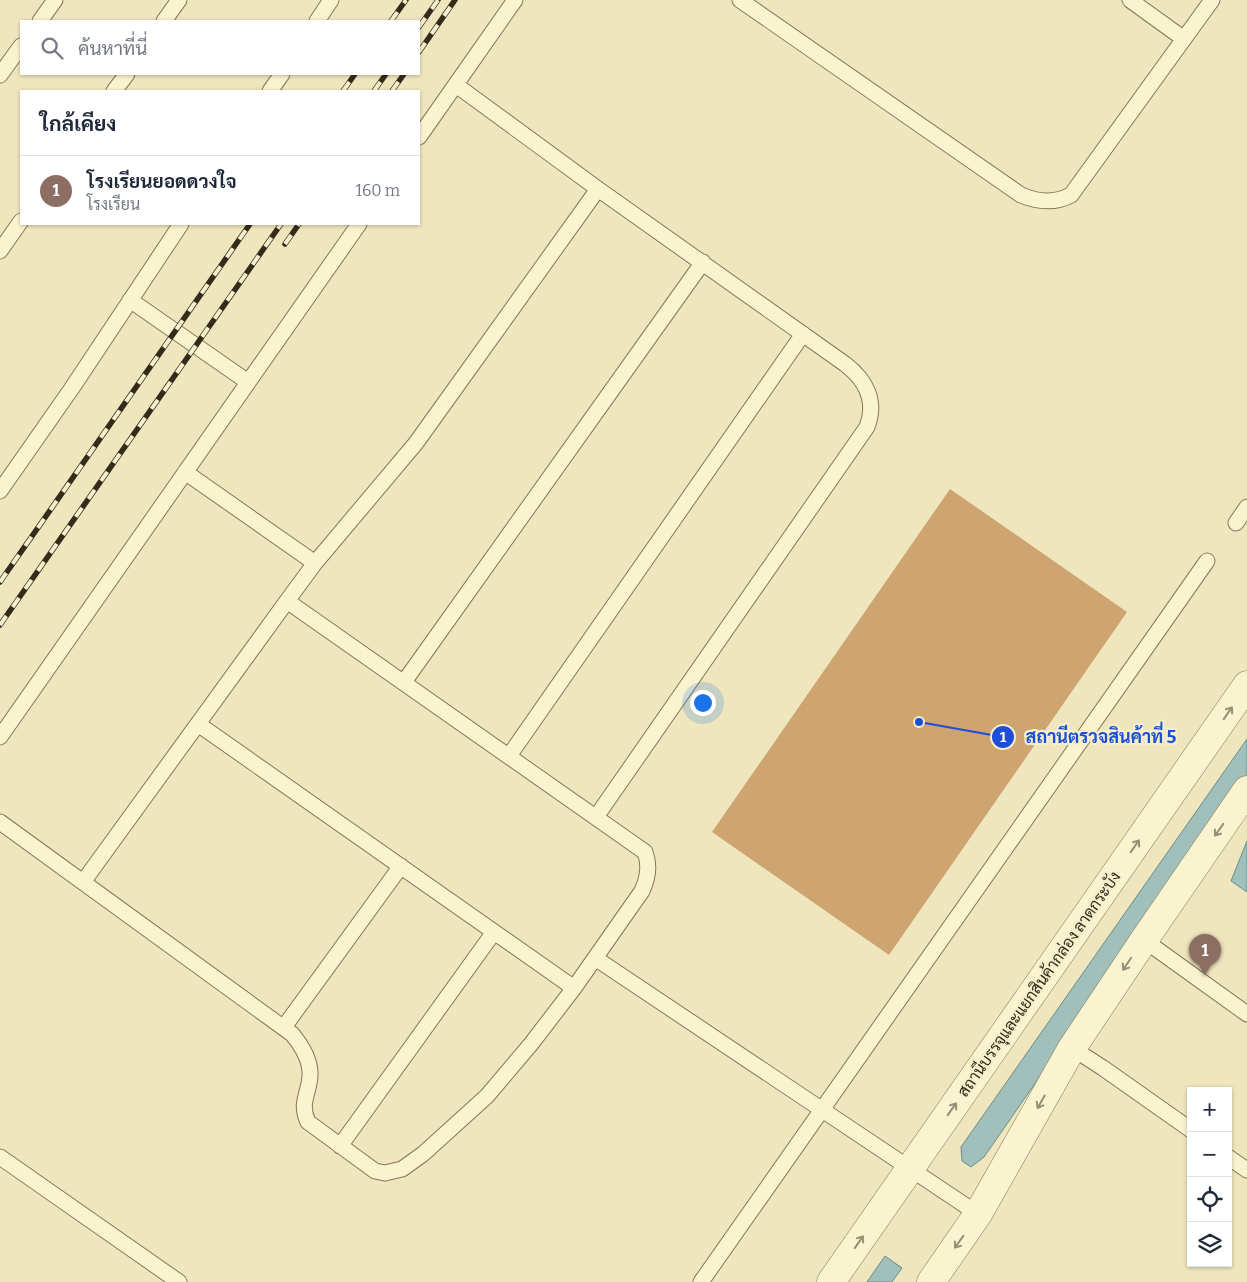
<!DOCTYPE html>
<html lang="th">
<meta charset="utf-8">
<style>
:root{--surface:#fff;--page:#f2f2f3;--text:#1f2937;--muted:#747a83;--line:#e0e1e3;--accent:#d93025}
body{margin:0;font-family:Bitter,Sarabun,serif;background:var(--page);color:var(--text)}
.controls{position:absolute;right:15px;bottom:15px;display:grid;overflow:hidden;border-radius:0px;box-shadow:0 1px 4px #0004}
.controls button{width:45px;height:45px;display:grid;place-items:center;padding:0;border:0;border-bottom:1px solid var(--line);background:var(--surface);color:var(--text);font:25px sans-serif}
.you{position:absolute;left:702px;top:702px;width:18px;height:18px;margin:-12px;border:4px solid #fff;border-radius:50%;background:#1a73e8;box-shadow:0 0 0 8px #1a73e833}
.badge{display:grid;place-items:center;width:32px;height:32px;border-radius:50%;background:var(--accent);color:#fff;font-size:16px;font-weight:700}
.pin{position:absolute;translate:-50% -41px;filter:drop-shadow(0 1px 2px #0008)}
.pin::after{content:'';position:absolute;top:26px;width:18px;height:15px;background:inherit;clip-path:polygon(0 0,100% 0,50% 100%)}
.list{margin:0;padding:0;list-style:none}
h2{display:flex;justify-content:space-between;align-items:center;height:65px;margin:0;padding:0 20px;font-size:21px}
h2 small{font-size:16px;font-weight:400;color:var(--muted)}
.list li{display:grid;grid-template-columns:32px 1fr auto;gap:15px;align-items:center;box-sizing:border-box;height:70px;padding:0 20px;border-top:1px solid var(--line)}
.list b{display:block;font-size:19px;white-space:nowrap}
.list p{margin:0;font-size:16px;white-space:nowrap;color:var(--muted)}
.list em{font-size:16px;font-style:normal;color:var(--muted)}
.icon{flex:none;width:28px;height:28px;fill:none;stroke:currentColor;stroke-width:2;stroke-linecap:round;stroke-linejoin:round}
.map{position:relative;flex:none;width:1247px;height:1282px;overflow:hidden}
.search{position:absolute;background:var(--surface);box-shadow:0 1px 4px #0004;left:20px;top:20px;width:400px;height:55px;display:flex;align-items:center;gap:12px;box-sizing:border-box;padding:0 18px;border-radius:0px;color:var(--muted);font-size:19px}
.panel{position:absolute;background:var(--surface);box-shadow:0 1px 4px #0004;left:20px;top:90px;width:400px;height:135px;border-radius:0px}
.map>svg:first-child{display:block}
.water{fill:#a1c0bb;stroke:#688d89}
.building{fill:#cea471}
.lines{fill:none;stroke-linecap:round;stroke-linejoin:round}
.lane-casing{stroke:#877655;stroke-width:17}
.street-casing{stroke:#877655;stroke-width:29}
.lane{stroke:#faf3d0;stroke-width:15}
.street{stroke:#faf3d0;stroke-width:28}
.rail-casing{stroke:#352b1b;stroke-width:5.5}
.rail{stroke:#f6efcc;stroke-width:4;stroke-dasharray:11;stroke-linecap:butt}
.oneway{stroke:#988f76}
.labels{text-anchor:middle;dominant-baseline:central;stroke-width:4.5;stroke-linejoin:round;paint-order:stroke}
.street-label{font-size:16px;fill:#352b1b;stroke:#f6efcc}
.leader{fill:none;stroke:#1d4ed8;stroke-width:2}
.callout-dot{fill:#1d4ed8;stroke:#f6efcc;stroke-width:2}
.mark-label{font-size:15px;text-anchor:middle;font-weight:bold;fill:#fff}
.callout-label{font-size:18px;text-anchor:middle;font-weight:bold;fill:#1d4ed8;stroke:#f6efcc;stroke-width:4.5;stroke-linejoin:round;paint-order:stroke}
</style>
<div class="map">
<svg width="1247" height="1282" viewBox="0 0 1247 1282">
<rect width="100%" height="100%" fill="#efe6bd"/>
<path class="water" d="M1247,739V778L984,1157L971,1167L962,1161L961,1147Z
M1247,841V892L1231,881Z
M885,1256L902,1268L892,1282H867Z"/>
<path class="building" d="M950,489L1127,612L889,955L712,832Z"/>
<g class="lines">
<defs>
<path id="lane" d="M740,0L1021,195C1038,202 1054,204 1071,195L1212,0
M1130,0L1184,39
M40,21L55,0
M164,21L179,0
M317,21L331,0
M0,75L21,46
M456,85L598,189L845,364C866,380 877,401 867,427L596,817
M114,91L127,74
M270,91L282,74
M419,137L515,0
M0,251L21,221
M130,300L248,382
M0,491L72,388L181,224
M1236,523L1247,507
M315,563L416,443L598,189
M404,682L703,262
M198,724L574,988
M0,737L359,224
M509,756L803,334
M0,822L292,1034C302,1046 311,1060 310,1076C309,1094 299,1103 308,1122L375,1171L385,1173L402,1169L423,1154L487,1096L531,1044L574,988L642,891C648,878 650,865 645,852L287,601L315,563L185,472
M83,882L287,601
M1144,940L1247,1014
M595,958L978,1214
M284,1027L401,866
M1072,1048L1103,1068L1191,1130
M340,1146L494,932
M0,1157L179,1282
M1228,1157L1247,1170
M701,1282L1207,561"/>
<path id="street" d="M831,1282L1247,685
M931,1282L978,1214L1072,1048L1144,940L1247,790"/>
</defs>
<use href="#lane" class="lane-casing"/>
<use href="#street" class="street-casing"/>
<use href="#lane" class="lane"/>
<use href="#street" class="street"/>
<defs>
<path id="rail" d="M391,21L406,0
M419,27L438,0
M419,52L455,0
M343,91L355,74
M374,91L386,74
M392,91L404,74
M285,244L299,224
M0,582L250,224
M0,625L281,224"/>
</defs>
<use href="#rail" class="rail-casing"/>
<use href="#rail" class="rail"/>
</g>
<defs><path id="oneway-shaft" d="M-6 0H5M1.5-3L5.5 0L1.5 3" fill="none" stroke-width="1.6" stroke-linecap="round" stroke-linejoin="round" transform="scale(1.25)"/></defs>
<g class="oneway">
<use href="#oneway-shaft" transform="translate(1228 713) rotate(-55)"/>
<use href="#oneway-shaft" transform="translate(1219 830) rotate(125)"/>
<use href="#oneway-shaft" transform="translate(1135 846) rotate(-55)"/>
<use href="#oneway-shaft" transform="translate(1127 964) rotate(124)"/>
<use href="#oneway-shaft" transform="translate(1041 1102) rotate(119)"/>
<use href="#oneway-shaft" transform="translate(952 1109) rotate(-55)"/>
<use href="#oneway-shaft" transform="translate(859 1242) rotate(-55)"/>
<use href="#oneway-shaft" transform="translate(959 1242) rotate(125)"/>
</g>
<g class="labels">
<g class="street-label">
<text transform="translate(1039 984) rotate(-55)">สถานีบรรจุและแยกสินค้ากล่อง ลาดกระบัง</text>
</g>
</g>
<path class="leader" d="M919 722L1003 737"/>
<g class="callout-dot">
<circle cx="919" cy="722" r="5"/>
<circle cx="1003" cy="737" r="12"/>
</g>
<g class="mark-label">
<text x="1003" y="742">1</text>
</g>
<g class="callout-label">
<text x="1101" y="743">สถานีตรวจสินค้าที่ 5</text>
</g>
</svg>
<div class="controls">
<button>+</button>
<button>−</button>
<button><svg class="icon" aria-label="locate" viewBox="0 0 24 24"><circle cx="12" cy="12" r="6"/><path d="M12 2v4M12 18v4M2 12h4M18 12h4"/></svg></button>
<button><svg class="icon" aria-label="layers" viewBox="0 0 24 24"><path d="M12 4l9 5-9 5-9-5zM3 14l9 5 9-5"/></svg></button>
</div>
<div class="you"></div>
<div class="pin badge" style="left:1205px;top:975px;background:#8d6e63">1</div>
<div class="search"><svg class="icon" aria-label="search" viewBox="0 0 24 24"><circle cx="10" cy="10" r="6"/><path d="M15 15l6 6"/></svg>ค้นหาที่นี่</div>
<section class="panel">
<h2>ใกล้เคียง<small></small></h2>
<ul class="list">
<li><span class="badge" style="background:#8d6e63">1</span><div><b>โรงเรียนยอดดวงใจ</b><p>โรงเรียน</p></div><em>160 m</em></li>
</ul>
</section>
</div>
